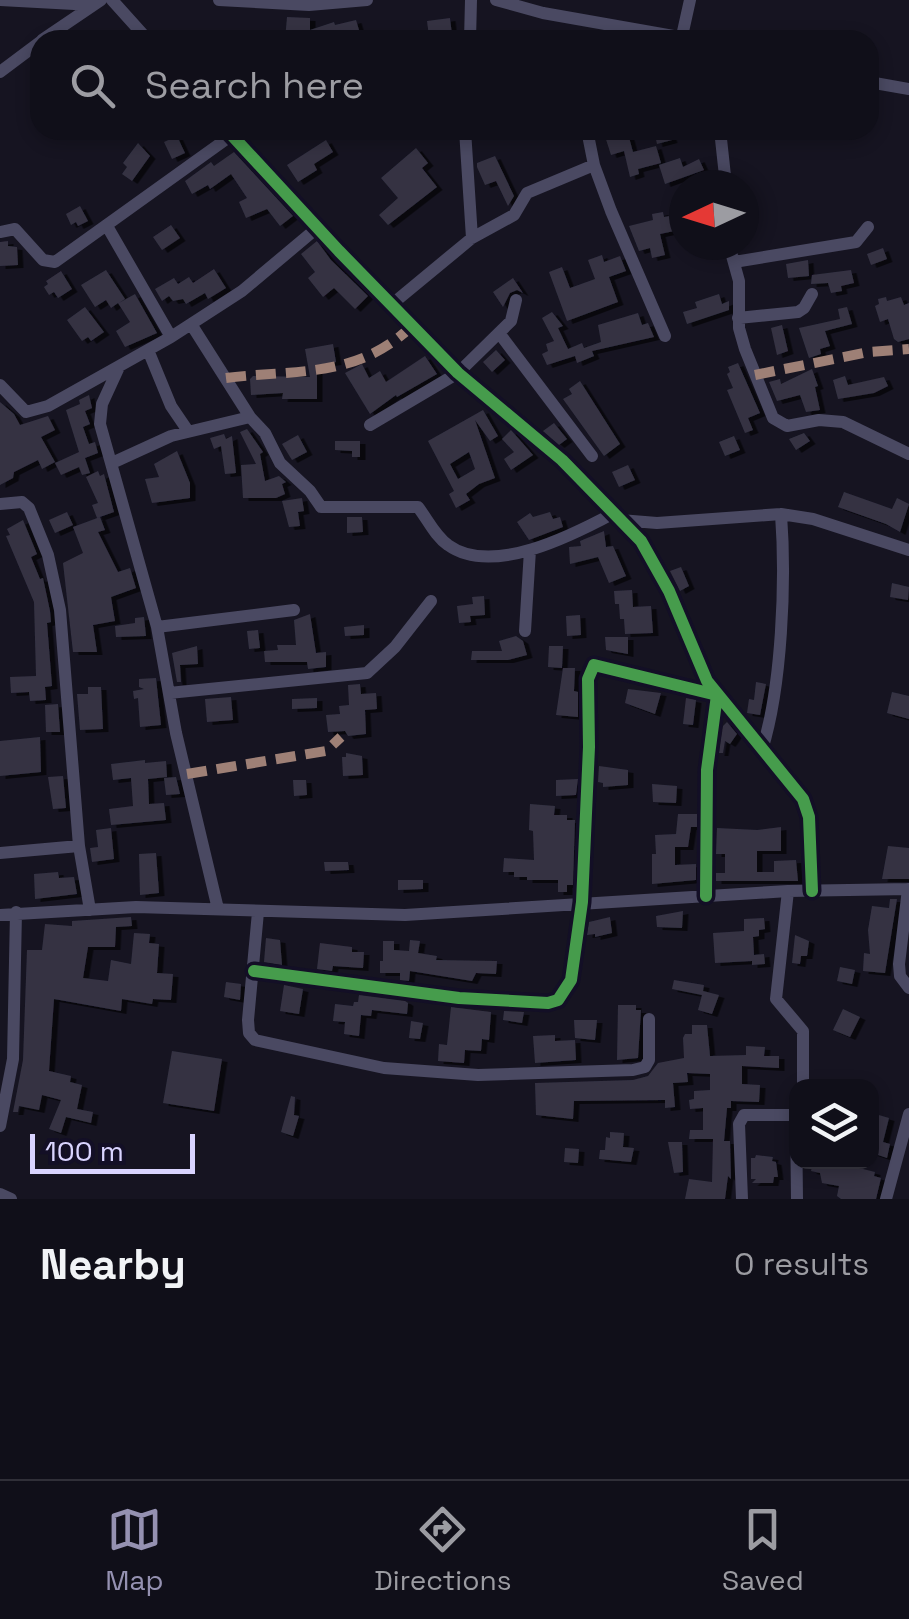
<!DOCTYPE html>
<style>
:root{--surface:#100f19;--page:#191822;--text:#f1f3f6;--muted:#9c9ca2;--line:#302f38;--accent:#9591b1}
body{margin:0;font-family:"Space Grotesk",sans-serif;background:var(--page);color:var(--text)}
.controls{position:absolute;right:30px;bottom:30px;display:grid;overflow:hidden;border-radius:20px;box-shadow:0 5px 15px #0003}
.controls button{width:90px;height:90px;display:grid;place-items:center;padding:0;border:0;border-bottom:2px solid var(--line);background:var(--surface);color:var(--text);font:50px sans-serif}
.compass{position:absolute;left:669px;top:170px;width:90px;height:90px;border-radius:50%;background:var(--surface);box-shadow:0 5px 15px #0003;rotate:266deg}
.scale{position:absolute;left:30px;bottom:25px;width:165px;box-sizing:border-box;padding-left:10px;border:5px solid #d9d4ff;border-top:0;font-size:28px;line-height:35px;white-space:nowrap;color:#d9d4ff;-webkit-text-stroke:8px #130f26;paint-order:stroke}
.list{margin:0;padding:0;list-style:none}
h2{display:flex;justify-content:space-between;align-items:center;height:130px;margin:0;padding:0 40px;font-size:42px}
h2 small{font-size:32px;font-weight:400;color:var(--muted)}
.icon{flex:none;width:55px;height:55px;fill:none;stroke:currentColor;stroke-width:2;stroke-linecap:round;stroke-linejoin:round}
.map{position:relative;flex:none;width:909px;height:1199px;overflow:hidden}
.search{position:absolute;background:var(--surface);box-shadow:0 5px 15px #0003;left:30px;right:30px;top:30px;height:110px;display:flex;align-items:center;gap:25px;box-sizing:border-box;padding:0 35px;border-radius:30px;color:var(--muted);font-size:38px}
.sheet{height:280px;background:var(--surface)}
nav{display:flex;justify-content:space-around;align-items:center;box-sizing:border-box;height:140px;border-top:2px solid var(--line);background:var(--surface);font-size:28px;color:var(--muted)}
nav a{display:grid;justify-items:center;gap:5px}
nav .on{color:var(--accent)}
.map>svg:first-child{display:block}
.building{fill:#343243;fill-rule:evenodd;filter:url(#shadow)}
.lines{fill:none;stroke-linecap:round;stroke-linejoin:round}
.minor{stroke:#4a4962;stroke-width:12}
.quiet{stroke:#9e8076;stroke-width:10;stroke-dasharray:20 10;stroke-linecap:butt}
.cycleway-casing{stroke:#130f26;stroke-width:19}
.cycleway{stroke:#469c4c;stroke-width:12}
</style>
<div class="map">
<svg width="909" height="1199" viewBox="0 0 909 1199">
<defs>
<filter id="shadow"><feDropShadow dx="5.5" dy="3" stdDeviation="0" flood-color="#0009"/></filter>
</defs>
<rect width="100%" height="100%" fill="#161421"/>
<path class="building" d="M287,17L310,18V30L334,22L335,25L356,20L362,40H285Z
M450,18L452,35L429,37L427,21Z
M603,130H627L633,152L656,146L661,163L638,169L639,174L630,177L624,151L611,155Z
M654,130H669L672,140L657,144Z
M177,136L185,153L172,159L164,142Z
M326,140L333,152L314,164L317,170L298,182L287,165Z
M138,143L150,156L132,181L122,174L127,167L123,163Z
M416,148L428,163L422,168L437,187L388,225L379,215L398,198L381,178Z
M234,152L293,216L280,226L267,209L246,218L239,202L247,198L231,174L210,189L208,185L192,194L185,181L211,162L214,166Z
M495,156L514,196L508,206L496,181L485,185L477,167V163Z
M680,158L683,167L699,159L704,170L665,184L659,165Z
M80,206L88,221L78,226L76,222L71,225L66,214Z
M663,212L664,217L676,215L678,222L684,220V229L660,234L665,255L652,258L650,248L639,251L629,226L653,220L652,214Z
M171,225L180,238L162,250L153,237Z
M8,241V246L17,247L18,265L0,266V242Z
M317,241L331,260L368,296L355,309L334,288L323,297L308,278L315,272L301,254Z
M883,248L887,259L871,265L867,254Z
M602,255L604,262L620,256L626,271L609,277L618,302L567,321L549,272L562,267L570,288L595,279L588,260Z
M808,260L809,276L788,278L786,264Z
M214,269L226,288L208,299L205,293L186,304L183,299L173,301L169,296L162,301L155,289L174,278L178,284L189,277L193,283Z
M106,270L125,299L119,303L135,294L157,333L125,347L116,331L130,322L118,303L111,308L106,300L95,307L81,285Z
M851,270L854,283L841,286L842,291L831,293L828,283L811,284L812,275Z
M61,271L72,289L58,298L54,292L49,295L44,287L48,284L46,281Z
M513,278L523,293L517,290L510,293L503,307L493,292Z
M719,294L722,304L729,301V310L687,324L683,312L697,308L695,302Z
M886,297L887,301L901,297L904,305L909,303V339L898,342L894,339L888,319L880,322L875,306L879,304L878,299Z
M85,307L104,332L91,341L88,337L82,341L67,320Z
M847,307L852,324L825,331L830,346L820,349L821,354L809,358L799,328L840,319L838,309Z
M552,312L563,326L558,328L568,349L582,343L584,348L601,342L598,325L638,313L642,325L648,323L654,337L592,351L594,356L577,363L575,356L547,365L542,354L548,351L546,344L554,341L542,318Z
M782,325L788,351L777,355L771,328Z
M333,344L336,362L317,365V399H282L283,393L251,395L250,379L253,376L310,377L305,349Z
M496,350L505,360L492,372L483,362Z
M425,356L437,374L397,397L396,395L370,414L345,373L362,364L369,378L380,371L386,382Z
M738,363L760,413L748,418L753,430L745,433L727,390L733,388L727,374L730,372L728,367Z
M812,369L818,386L815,387L820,410L806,412L800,395L777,401L769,382L780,379L781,384Z
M845,376L848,385L884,377L888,386L874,393L838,399L833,380Z
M580,381L620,444L604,456L563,399L572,394L569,389Z
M89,395L92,408L85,411L90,424L83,427L89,444L95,442L98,453L85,458L90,473L82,475L79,467L61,475L55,463L79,452L66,410L80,404L79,400Z
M0,402L14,414L20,425L48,416L55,430L41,437L55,462L42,469L38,460L14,472L13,478L0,485Z
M483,410L498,436L490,441L475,420L495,478L479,484L466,494L470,500L456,508L449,494L454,491L428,441ZM469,452L475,469L458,479L450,464Z
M554,423L567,439L559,445L543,431Z
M247,429L263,452L260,454L265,481L279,476L286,482L282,484L285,494L276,498H243L241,465L256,464L240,432Z
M511,430L533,455L511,470L504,459L514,452L502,439Z
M804,433L810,441L796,450L789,439Z
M224,434L226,439L232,436L236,473L225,474L221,446L214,449L210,438Z
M298,435L307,452L292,460L282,444Z
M734,436L740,450L725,456L719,442Z
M335,441H360V457H352V451L335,450Z
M177,451L190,483V498L152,503L145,479L159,477L154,464Z
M628,465L635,480L619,487L612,472Z
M98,471L100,476L104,474L114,512L97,518L92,505L98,503L86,477Z
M844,492L892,509L897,498L909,504L900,532L886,524L838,507Z
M302,498L304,511L298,512L300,526L289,527L282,501Z
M67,512L73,525L55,533L49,520Z
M550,512L553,519L560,517L563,527L529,540L517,522L530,513L533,517Z
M100,517L105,530L98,532L118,572L130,568L136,588L111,597L115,621L93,625L97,652H73L63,563L83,553L73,527Z
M347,517H362L363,532L347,533Z
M23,520L37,554L31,557L40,579L43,578L50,611L51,622L47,623L52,686L45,687L46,700L30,701L29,692L11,693L10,677L36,676L34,602L6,536L10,535L7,529Z
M604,531L606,547L613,546L626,576L609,583L598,557L570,564L569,547L581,546L580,541Z
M681,567L689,586L680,591L670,571Z
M892,583L909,587L908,600L890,597Z
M632,590L633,607L651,606L653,633L625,634L624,619H620L619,604H615L614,591Z
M484,596L485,615L470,616L471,622L459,623L457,606L473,604L472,597Z
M310,614L316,653L326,652V667L308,669L307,662H265L264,651L278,650L277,645H296L294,620Z
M580,615L581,635L567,636L566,616Z
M144,617L146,636L116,637L115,626L135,623V618Z
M364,625V635L345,636L344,627Z
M258,630L260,648L249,649L247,631Z
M516,636L523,641L527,655L508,660H471L472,651H502L499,641Z
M605,637H628V654L606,650Z
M197,646L198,664L180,665L181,682H177L172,653Z
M549,646H563L562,668L548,667Z
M563,668H575L574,691L578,692V717L556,715Z
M156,678L161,725L140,727L138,698L134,699L133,691L144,689L139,687V679Z
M756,682L766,684L760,715L747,713L749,699L754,700Z
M360,684L361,694L376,693L377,709L365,710L366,734L348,736L345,731L328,732L326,715L340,714L339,706L349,705L348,685Z
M88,687H101L103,729L80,730L77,694H88Z
M628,689L661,693L655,714L625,703Z
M892,692L909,696V719L887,713Z
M231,697L233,720L207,722L205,699Z
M317,698V708L292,709V699Z
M686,698L696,700L693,725L683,724Z
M58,704L60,732H46L45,705Z
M727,722L737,734L730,744L725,741L723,753H719L723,726Z
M40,737L41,772L0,776V741Z
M346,753L362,756L363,775L343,776L342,757H346Z
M145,760V763L166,761L167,777L148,779L149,804L164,803L166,820L111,825L109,809L133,806L131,778L113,780L111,764Z
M599,766L628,770V785L603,787V783L598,782Z
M63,776L66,808L53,809L48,777Z
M176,777L180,794L166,795L164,778Z
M578,779L576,795L556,796V780Z
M293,780H306L307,795L294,796Z
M652,784L677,786L676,803L653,802Z
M530,804L555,806L554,815H567V820H575L573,885H567V892H558V880H527V877H514V872H503L504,858L534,860L533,831L529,830Z
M678,814H697V827H691L688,847H675V865L696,864V880L652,884V854H656L655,835L676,834Z
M781,827V851H757V872H774V861L796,860L798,881H716V873H725V854H716L717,828L757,830Z
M111,828L114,859L92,862L90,848L98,847L96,830Z
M888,846L909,848V879H882Z
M156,853L159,893L140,895L139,854Z
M324,862H348L349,870L325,871Z
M58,872L59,878L74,877L77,894L35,899L34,874Z
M398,880H423V889L398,890Z
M890,899H897L885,973L863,971L864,953L870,954L868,930L872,906L889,908Z
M683,911L682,928L657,927L656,916Z
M131,917L132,926L116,927L115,947H88L83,978L108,981L111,960L131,964L134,933L150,934L149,943L159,944L157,973L173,974L171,1000L153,999L152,1004L122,999L121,1011L54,999L49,1071L71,1076L70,1082L82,1085L77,1109L93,1112L91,1123L66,1117L61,1133L49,1129L61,1100L42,1095L39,1110L19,1106L18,1112H13L23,1060L27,950H42L45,924L72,926V921Z
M610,917L612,933L595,937V934L587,935L589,922Z
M764,918L765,929L759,930V936L753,937L754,955L764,954L765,964L752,965V961L715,963L713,933L744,931V919Z
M795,935L809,941L807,956H801L800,964L792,963Z
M266,938L280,940L282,965L264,962Z
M410,940L420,941L418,953L437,956L436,960L497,961L496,974L476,973L472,981L410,971L409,981L400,980V973H380V961H383V941H394V950L409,951Z
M320,943L352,947V952H364L363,968L333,966L332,971L317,969Z
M840,967L855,970L852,984L837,981Z
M674,980L704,985L703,991L719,995L712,1014L698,1010L702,995L672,989Z
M226,982L241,984L240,1000L224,997Z
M284,985L303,989L299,1014L280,1011Z
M359,995L405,1001L408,1003L407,1014L372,1010L371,1016L361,1015L359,1036L344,1034L345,1022L333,1021L335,1004L353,1006L354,1002H358Z
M618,1005H636V1010H641L638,1058L617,1060Z
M451,1007L491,1012L489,1040L482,1039L481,1051L465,1050L464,1063L438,1061L439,1044L447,1045Z
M843,1009L860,1017L850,1037L833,1030Z
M504,1011L524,1012L522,1023L503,1020Z
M574,1020H597L595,1040L575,1038Z
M411,1021L423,1023L420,1039L409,1038Z
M692,1025H707L710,1056L746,1055V1046L765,1047L764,1056H779V1068L742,1066V1084L760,1085L759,1102L731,1101V1108H727L724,1141H730L731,1179L728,1176L725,1199H685L689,1179L712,1182L713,1139H689L690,1130H703V1108L690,1109L689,1100L694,1099V1091L710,1090V1074L687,1073L688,1082L673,1083L675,1107L665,1108V1100L574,1101L573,1119L536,1115L535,1083L633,1080L648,1076L658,1063L684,1058L683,1038L685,1034H692Z
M555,1035V1041L575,1040L576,1060L535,1063L533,1036Z
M172,1051L222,1059L214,1111L163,1103Z
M291,1096L295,1097L294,1115L299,1116L293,1136L281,1132Z
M872,1113L889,1118L883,1142L890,1144L887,1158L872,1153Z
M610,1132L624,1133L623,1147L634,1148L631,1162L599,1159L600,1150H605L606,1137L610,1138Z
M668,1142H682L683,1172L674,1173Z
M565,1148L579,1149L578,1163L564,1162Z
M756,1155L773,1157L772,1161L776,1162L778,1177H774L773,1183H752L756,1179H751V1158H755Z
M813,1162H835L875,1172L874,1176L881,1178L876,1199H841L837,1196L839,1186L822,1183L820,1173L811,1171Z"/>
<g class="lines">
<path class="minor" d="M0,0L93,5
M112,0L148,40
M219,0L309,5L367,0
M496,0L543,13L696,40
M682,36L690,0
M42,40L101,0
M470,40L471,0
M0,72L40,42
M869,82L909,89
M227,130L339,251L458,373L562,460L641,541L669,591L707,681L803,799L809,817L812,891
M465,130L472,238
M587,130L594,165L611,211L665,336
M720,130L726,185
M107,226L171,337
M0,232L15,229L43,260L55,262L232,135
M729,245L739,281V328L745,349L773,418L787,426L819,420L843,422L909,454
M734,262L856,242L868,227
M391,305L472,238L514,215L527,193L594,165
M738,318L798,312L804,308L812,294
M191,324L250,417
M499,333L592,456
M148,350L171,406L188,431
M119,367L102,404L100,424L157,627L176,733L218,909
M0,385L26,412L48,406L171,337L242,291L317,228
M370,425L458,373L511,321L516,300
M112,463L171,436L250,417L265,433L280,463L310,491L321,507H418C428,520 435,536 448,545C492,577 573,535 614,513
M0,504L22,502L29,508L48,555L60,610L79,846L90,910
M620,520L657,523L781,514L813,519L909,550
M157,627L294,610
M525,631L530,550
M169,693L367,673L395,647L431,601
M762,750C782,686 786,581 781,514
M0,853L79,846
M908,889L899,964L900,976L909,988
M788,891L776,999L803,1031V1086
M258,912L248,1020L249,1033L255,1040L384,1068L478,1075L633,1070L645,1067L649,1060V1019
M0,915L136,907L405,915L788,891L909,889
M254,971L459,998L548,1003L558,1000L571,980L582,902L589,747L588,679L594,665L717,695L707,770L706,896
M796,1115L797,1199
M0,1126L13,1059L16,912
M0,1194L11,1199
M742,1199L739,1124L744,1115H796
M886,1199L909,1114"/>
<path class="quiet" d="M755,375L868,352L909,349
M226,378C297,369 356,379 412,326
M187,774L326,751L341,737"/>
<defs>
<path id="cycleway" d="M227,130L339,251L458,373L562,460L641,541L669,591L707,681L803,799L809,817L812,891
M254,971L459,998L548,1003L558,1000L571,980L582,902L589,747L588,679L594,665L717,695L707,770L706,896"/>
</defs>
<use href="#cycleway" class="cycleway-casing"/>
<use href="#cycleway" class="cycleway"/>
</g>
</svg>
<div class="controls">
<button><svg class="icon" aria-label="layers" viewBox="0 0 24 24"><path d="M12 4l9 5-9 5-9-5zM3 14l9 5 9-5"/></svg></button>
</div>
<svg class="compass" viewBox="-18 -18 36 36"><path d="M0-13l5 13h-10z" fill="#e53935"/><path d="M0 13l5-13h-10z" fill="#9c9ca2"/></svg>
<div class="scale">100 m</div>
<div class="search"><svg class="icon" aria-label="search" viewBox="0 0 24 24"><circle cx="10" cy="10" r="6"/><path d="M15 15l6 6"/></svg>Search here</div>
</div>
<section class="sheet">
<h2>Nearby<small>0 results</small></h2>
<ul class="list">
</ul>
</section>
<nav>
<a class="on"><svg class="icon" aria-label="map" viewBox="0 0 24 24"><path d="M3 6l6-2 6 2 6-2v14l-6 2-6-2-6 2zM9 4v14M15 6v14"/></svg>Map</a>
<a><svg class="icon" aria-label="directions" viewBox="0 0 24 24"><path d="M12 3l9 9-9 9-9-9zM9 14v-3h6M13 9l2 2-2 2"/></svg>Directions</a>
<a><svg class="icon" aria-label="saved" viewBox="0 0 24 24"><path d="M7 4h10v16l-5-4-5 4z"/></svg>Saved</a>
</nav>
